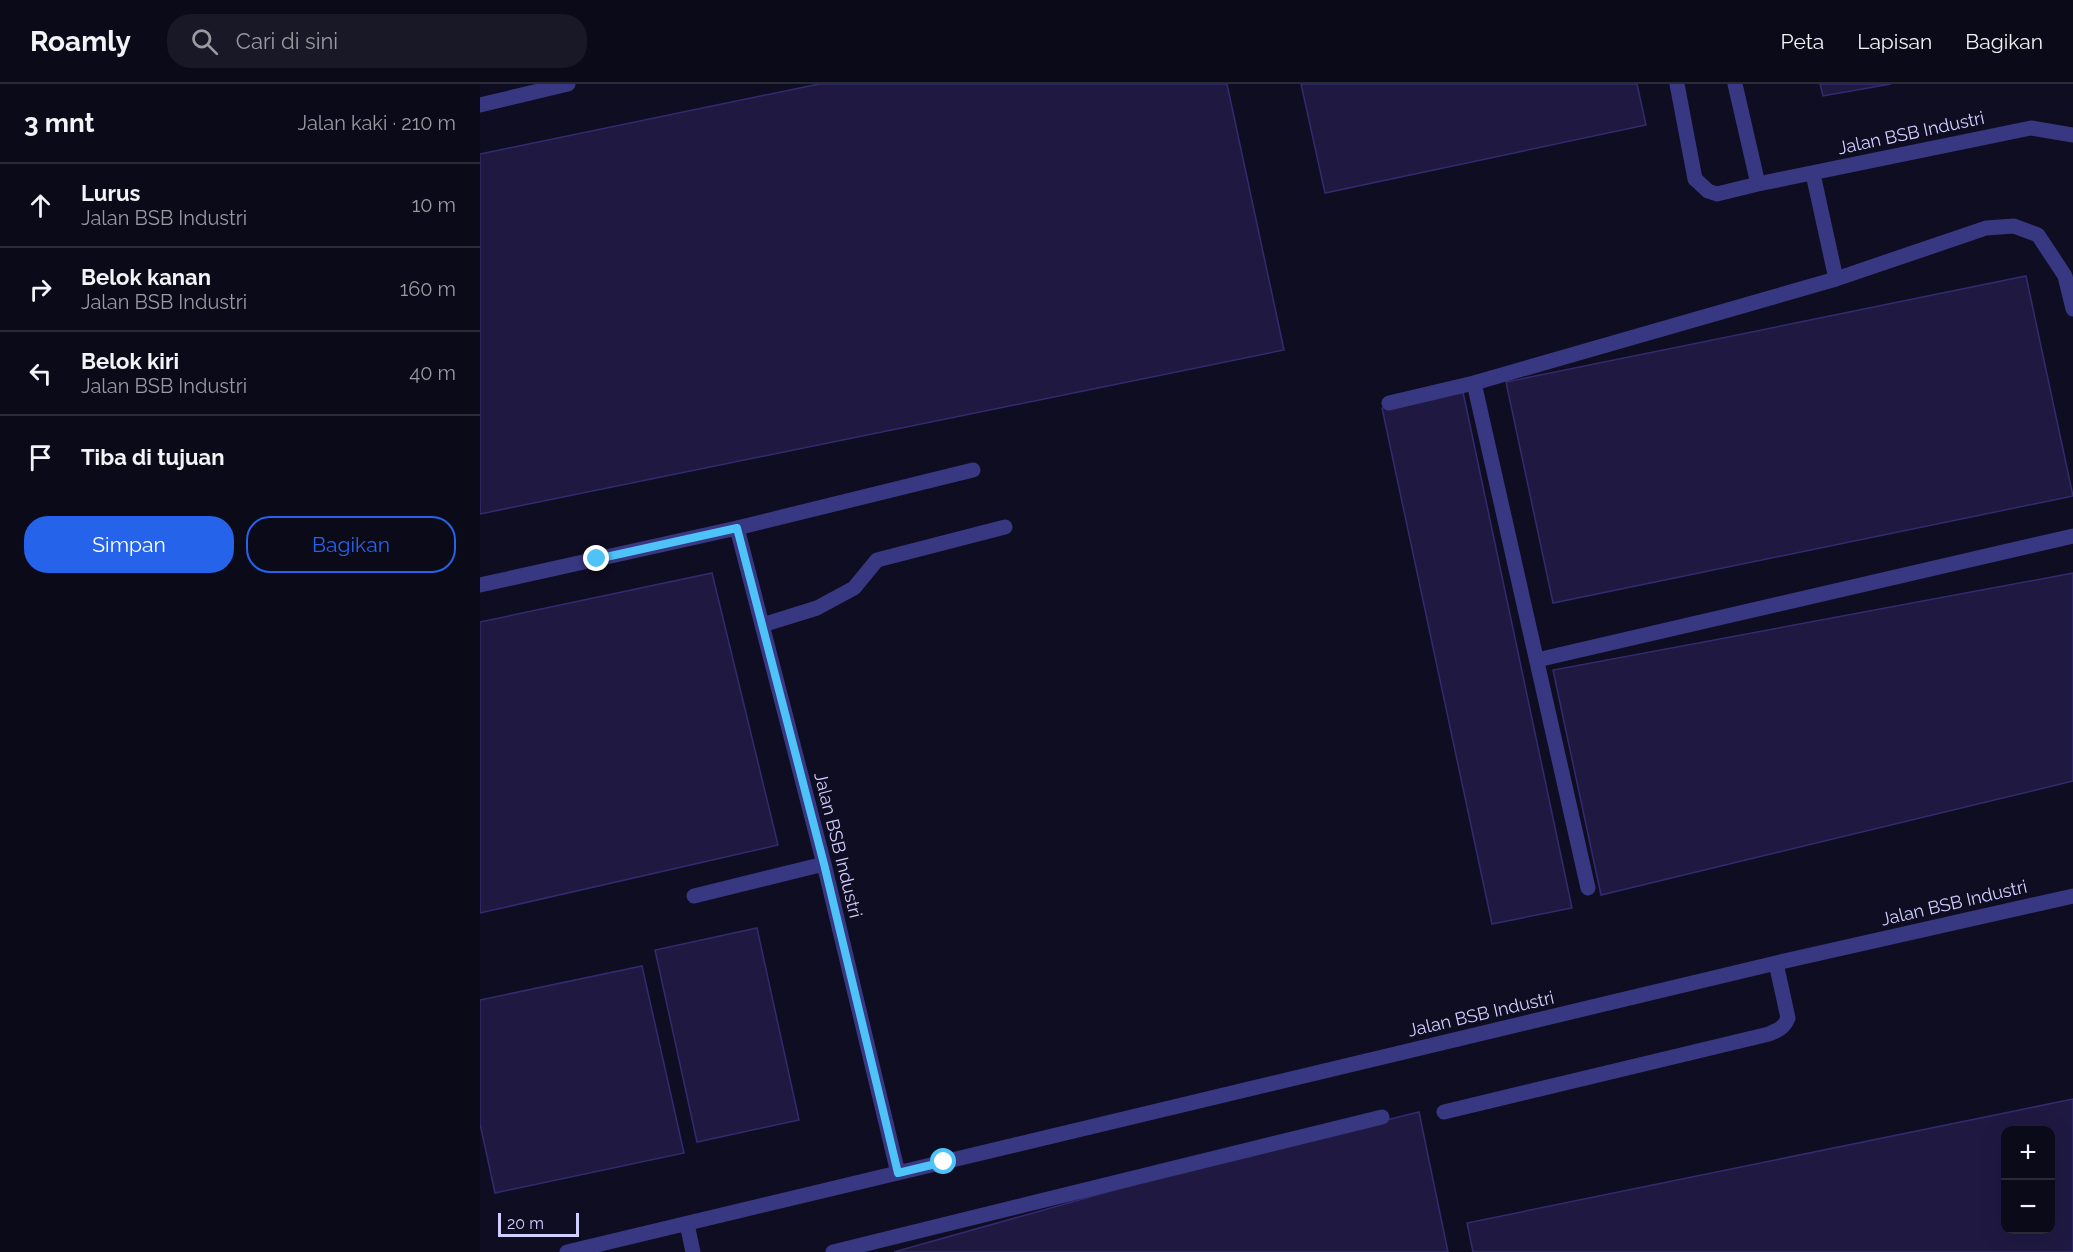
<!DOCTYPE html>
<html lang="id">
<head>
<meta charset="utf-8">
<style>
	:root { --surface:#0b0a19; --page:#191826; --text:#f1f3f6; --muted:#9a9aa2; --line:#2b2b38; --accent:#2563eb }
	body { margin:0; font-family:Raleway,sans-serif; background:var(--page); color:var(--text) }
	.controls { position:absolute; right:18px; bottom:18px; display:grid; overflow:hidden; border-radius:12px; box-shadow:0 6px 24px #0002 }
	.controls button { width:54px; height:54px; display:grid; place-items:center; padding:0; border:0; border-bottom:2px solid var(--line); background:var(--surface); color:var(--text); font:30px sans-serif }
	.scale { position:absolute; left:18px; bottom:15px; width:81px; box-sizing:border-box; padding-left:6px; border:3px solid #d0cdff; border-top:0; font-size:16px; line-height:21px; white-space:nowrap; color:#d0cdff; -webkit-text-stroke:4px #0f0d21; paint-order:stroke }
	.stop { position:absolute; width:18px; height:18px; margin:-14px; border:4px solid #4fc3f7; border-radius:50%; background:#fff }
	.stop.end { background:#4fc3f7; border-color:#fff; box-shadow:0 2px 6px #0008 }
	.list { margin:0; padding:0; list-style:none }
	h2 { display:flex; justify-content:space-between; align-items:center; height:78px; margin:0; padding:0 24px; font-size:26px }
	h2 small { font-size:20px; font-weight:400; color:var(--muted) }
	.list li { display:grid; grid-template-columns:39px 1fr auto; gap:18px; align-items:center; box-sizing:border-box; height:84px; padding:0 24px; border-top:2px solid var(--line) }
	.list b { display:block; font-size:22px; white-space:nowrap }
	.list p { margin:0; font-size:20px; white-space:nowrap; color:var(--muted) }
	.list em { font-size:20px; font-style:normal; color:var(--muted) }
	.actions { display:flex; gap:12px; padding:18px 24px }
	.actions a { flex:1; padding:14px 0; border:2px solid var(--accent); border-radius:24px; text-align:center; font-size:21px; color:var(--accent) }
	.actions .main { background:var(--accent); color:#fff }
	.icon { flex:none; width:33px; height:33px; fill:none; stroke:currentColor; stroke-width:2; stroke-linecap:round; stroke-linejoin:round }
	.map { position:relative; flex:none; width:1593px; height:1168px; overflow:hidden }
	header { display:flex; align-items:center; gap:36px; box-sizing:border-box; height:84px; padding:0 30px; background:var(--surface); border-bottom:2px solid var(--line) }
	header strong { font-size:28px }
	nav { display:flex; gap:33px; margin-inline-start:auto; font-size:21px }
	.search { width:420px; height:54px; background:var(--page); display:flex; align-items:center; gap:15px; box-sizing:border-box; padding:0 21px; border-radius:24px; color:var(--muted); font-size:22px }
	main { display:flex }
	aside { flex:1; background:var(--surface) }
	.map>svg:first-child { display:block }
	.building { fill:#1f1942; stroke:#342a6f; stroke-width:1.5; fill-rule:evenodd }
	.lines { fill:none; stroke-linecap:round; stroke-linejoin:round }
	.service { stroke:#373881; stroke-width:15 }
	.route { stroke:#4fc3f7; stroke-width:8 }
	.labels { text-anchor:middle; stroke-width:5; stroke-linejoin:round; paint-order:stroke }
	.street-label { font-size:18px; fill:#d0cdff; stroke:#0f0d21 }
</style>
</head>
<body>
<header>
<strong>Roamly</strong>
<div class="search"><svg class="icon" aria-label="search" viewBox="0 0 24 24"><circle cx="10" cy="10" r="6"/><path d="M15 15l6 6"/></svg>Cari di sini</div>
<nav><a>Peta</a><a>Lapisan</a><a>Bagikan</a></nav>
</header>
<main>
<aside>
<h2>3 mnt<small>Jalan kaki · 210 m</small></h2>
<ul class="list">
<li><svg class="icon" aria-label="ahead" viewBox="0 0 24 24"><path d="M12 20V5M6 11l6-6 6 6"/></svg><div><b>Lurus</b><p>Jalan BSB Industri</p></div><em>10 m</em></li>
<li><svg class="icon" aria-label="right" viewBox="0 0 24 24"><path d="M7 20v-9h11M14 6l5 5-5 5"/></svg><div><b>Belok kanan</b><p>Jalan BSB Industri</p></div><em>160 m</em></li>
<li><svg class="icon" aria-label="left" viewBox="0 0 24 24"><path d="M17 20v-9H6M10 6l-5 5 5 5"/></svg><div><b>Belok kiri</b><p>Jalan BSB Industri</p></div><em>40 m</em></li>
<li><svg class="icon" aria-label="arrive" viewBox="0 0 24 24"><path d="M6 21V4h12l-3 4 3 4H6"/></svg><div><b>Tiba di tujuan</b></div></li>
</ul>
<div class="actions"><a class="main">Simpan</a><a>Bagikan</a></div>
</aside>
<div class="map">
<svg width="1593" height="1168" viewBox="0 0 1593 1168">
	<rect width="100%" height="100%" fill="#0f0d21"/>
	<!-- building -->
	<path class="building" d="M 339,0 L 747,0 L 804,266 L 0,430 L 0,70 Z
		M 821,0 L 1157,0 L 1166,41 L 845,109 Z
		M 1340,0 L 1411,0 L 1343,12 Z
		M 1546,192 L 1593,412 L 1073,519 L 1026,298 Z
		M 983,308 L 1092,824 L 1012,840 L 902,324 Z
		M 232,489 L 298,761 L 0,829 L 0,538 Z
		M 1593,489 L 1593,697 L 1121,811 L 1073,586 Z
		M 277,844 L 319,1036 L 217,1058 L 175,866 Z
		M 162,882 L 204,1069 L 15,1109 L 0,1040 L 0,916 Z
		M 1593,1015 L 1593,1168 L 993,1168 L 987,1139 ZM 1526,1046 L 1570,1046 L 1570,1146 L 1526,1146 Z
		M 939,1028 L 968,1168 L 414,1168 L 720,1082 Z"/>
	<g class="lines">
		<!-- service -->
		<path class="service" d="M 1197,0 L 1215,95 L 1228,107 L 1237,110 L 1278,100 L 1551,44 L 1593,51
			M 1255,0 L 1278,100
			M 0,21 L 88,0
			M 1356,195 L 1506,144 L 1534,142 L 1558,151 L 1585,192 L 1593,225
			M 994,299 L 1108,804
			M 909,319 L 994,299 L 1356,195 L 1333,90
			M 257,444 L 344,780 L 418,1089
			M 0,501 L 257,444 L 493,386
			M 282,541 L 337,524 L 374,504 L 397,476 L 525,443
			M 1057,576 L 1593,452
			M 214,812 L 344,780
			M 964,1028 L 1289,950 C 1298,946 1304,944 1308,934 L 1296,879
			M 207,1140 L 213,1168
			M 87,1168 L 1296,879 L 1593,812
			M 353,1168 L 902,1033"/>
	</g>
	<g class="lines">
		<!-- route -->
		<path class="route" d="M 117,475 L 257,444 L 344,780 L 418,1089 L 464,1078"/>
	</g>
	<g class="labels">
		<!-- street labels -->
		<g class="street-label">
			<text transform="translate(1431 49) rotate(-12)" y="6">Jalan BSB Industri</text>
			<text transform="translate(358 761) rotate(76)" y="6">Jalan BSB Industri</text>
			<text transform="translate(1474 819) rotate(-13)" y="6">Jalan BSB Industri</text>
			<text transform="translate(1001 930) rotate(-13)" y="6">Jalan BSB Industri</text>
		</g>
	</g>
</svg>
<div class="controls">
<button>+</button>
<button>−</button>
</div>
<div class="scale">20 m</div>
<div class="stop" style="left:464px;top:1078px"></div>
<div class="stop end" style="left:117px;top:475px"></div>
</div>
</main>
</body>
</html>
